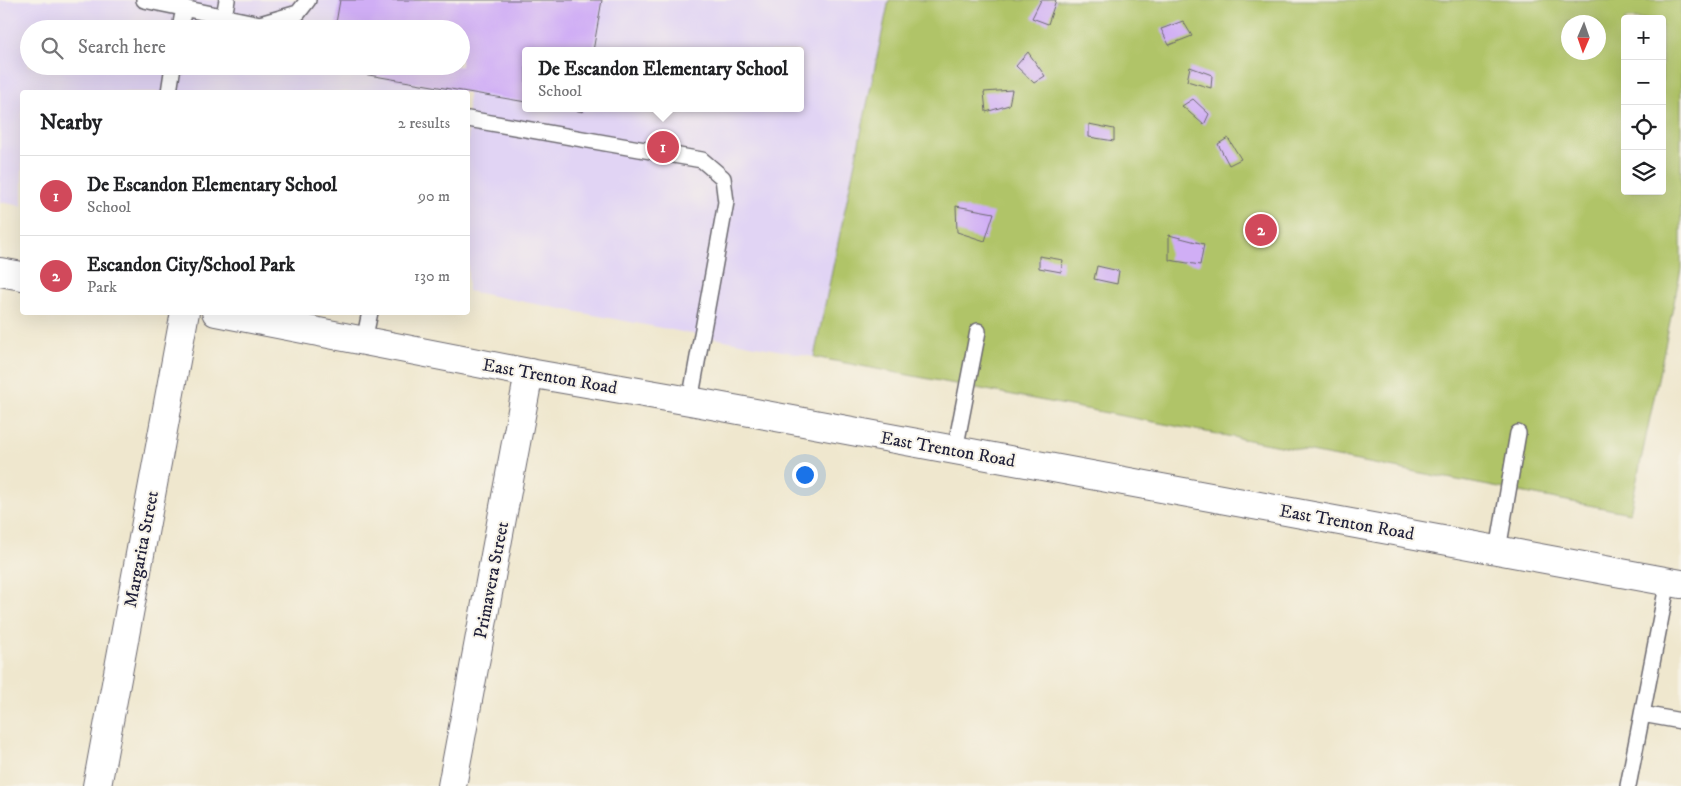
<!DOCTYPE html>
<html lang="en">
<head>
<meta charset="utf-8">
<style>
	:root { --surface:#fff; --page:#f2f2f2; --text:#202124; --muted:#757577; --line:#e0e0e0; --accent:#d1495b }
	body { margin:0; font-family:"IM FELL DW Pica",serif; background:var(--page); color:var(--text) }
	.controls { position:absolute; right:15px; top:15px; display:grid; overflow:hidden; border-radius:5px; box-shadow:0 5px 20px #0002 }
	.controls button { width:45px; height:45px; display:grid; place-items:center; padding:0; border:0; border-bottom:1px solid var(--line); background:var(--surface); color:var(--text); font:25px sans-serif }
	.compass { position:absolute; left:1561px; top:15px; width:45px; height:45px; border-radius:50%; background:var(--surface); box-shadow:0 5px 20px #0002; rotate:182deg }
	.you { position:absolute; left:804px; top:474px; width:18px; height:18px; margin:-12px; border:4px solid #fff; border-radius:50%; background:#1a73e8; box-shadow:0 0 0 8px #1a73e833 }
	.badge { display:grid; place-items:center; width:32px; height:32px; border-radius:50%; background:var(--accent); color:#fff; font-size:16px; font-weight:700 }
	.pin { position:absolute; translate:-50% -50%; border:2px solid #fff; box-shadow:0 1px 5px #0006 }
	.popup { position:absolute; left:522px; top:47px; width:282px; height:65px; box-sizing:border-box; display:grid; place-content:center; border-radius:5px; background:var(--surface); filter:drop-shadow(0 1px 4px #0005); font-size:16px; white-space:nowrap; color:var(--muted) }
	.popup b { font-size:19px; color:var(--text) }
	.popup::after { content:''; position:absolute; left:50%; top:100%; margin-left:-10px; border:10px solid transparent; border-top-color:var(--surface) }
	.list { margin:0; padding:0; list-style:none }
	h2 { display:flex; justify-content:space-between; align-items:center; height:65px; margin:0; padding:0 20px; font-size:21px }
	h2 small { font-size:16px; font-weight:400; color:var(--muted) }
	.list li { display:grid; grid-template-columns:32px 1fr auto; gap:15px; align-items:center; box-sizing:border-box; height:80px; padding:0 20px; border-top:1px solid var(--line) }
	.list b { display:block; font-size:19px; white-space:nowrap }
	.list p { margin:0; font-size:16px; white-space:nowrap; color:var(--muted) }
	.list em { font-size:16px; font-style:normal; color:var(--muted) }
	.icon { flex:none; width:28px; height:28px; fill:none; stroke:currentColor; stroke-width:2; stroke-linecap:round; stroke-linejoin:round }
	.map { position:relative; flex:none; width:1681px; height:786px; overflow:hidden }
	.search { position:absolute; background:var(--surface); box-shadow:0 5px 20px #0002; left:20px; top:20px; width:450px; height:55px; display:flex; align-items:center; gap:12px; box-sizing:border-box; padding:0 18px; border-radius:28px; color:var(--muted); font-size:19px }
	.panel { position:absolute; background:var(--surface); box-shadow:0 5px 20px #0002; left:20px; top:90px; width:450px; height:225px; border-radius:5px }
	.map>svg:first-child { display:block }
	.built { fill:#e1d4f4; fill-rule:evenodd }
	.green { fill:#b0c468; stroke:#697352; fill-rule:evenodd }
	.building { fill:#d0aef5 }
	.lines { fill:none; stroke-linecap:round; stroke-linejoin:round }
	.lane-casing { stroke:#6a676e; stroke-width:18 }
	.street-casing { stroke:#6a676e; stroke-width:30 }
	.secondary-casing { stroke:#6a676e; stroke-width:30 }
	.lane { stroke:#fff; stroke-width:15 }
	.street { stroke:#fff; stroke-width:28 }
	.secondary { stroke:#fff; stroke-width:28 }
	.labels { text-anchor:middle; stroke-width:4; stroke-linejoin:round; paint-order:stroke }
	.street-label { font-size:18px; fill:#22223b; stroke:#f7f3e8 }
</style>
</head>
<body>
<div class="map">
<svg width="1681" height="786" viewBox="0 0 1681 786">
	<rect width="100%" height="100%" fill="#f7f3e8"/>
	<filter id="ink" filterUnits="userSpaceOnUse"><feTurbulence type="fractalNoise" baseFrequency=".02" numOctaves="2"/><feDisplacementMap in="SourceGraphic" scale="10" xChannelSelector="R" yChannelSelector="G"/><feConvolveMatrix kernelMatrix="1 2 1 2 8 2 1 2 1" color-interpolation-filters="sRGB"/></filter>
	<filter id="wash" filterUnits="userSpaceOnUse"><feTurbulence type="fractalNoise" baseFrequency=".0096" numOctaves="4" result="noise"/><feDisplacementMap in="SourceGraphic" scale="20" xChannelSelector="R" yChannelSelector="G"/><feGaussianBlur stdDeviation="1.12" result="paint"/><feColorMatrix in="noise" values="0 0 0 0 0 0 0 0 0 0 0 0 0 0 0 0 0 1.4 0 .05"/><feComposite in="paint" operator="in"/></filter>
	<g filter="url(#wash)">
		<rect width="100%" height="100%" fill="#efe7ce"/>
		<!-- built -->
		<path class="built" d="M 0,0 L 889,0 L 814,357 L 468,291 L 468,92 L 22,92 L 22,206 L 0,202 ZM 29,29 L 461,29 L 461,66 L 29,66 ZM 526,51 L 800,51 L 800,108 L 526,108 Z"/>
		<!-- green -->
		<path class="green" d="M 889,0 L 1681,0 L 1681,269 L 1630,513 L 814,357 ZM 1625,19 L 1662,19 L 1662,191 L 1625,191 ZM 1568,22 L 1598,22 L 1598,52 L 1568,52 Z"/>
		<g id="blocks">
			<!-- building -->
			<path class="building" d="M 340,0 L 602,0 L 593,51 L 526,51 L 526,102 L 328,68 L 461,66 L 461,29 L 335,29 Z
				M 1041,0 L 1056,0 L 1048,24 L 1032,18 Z
				M 1183,21 L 1192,36 L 1169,45 L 1161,29 Z
				M 1028,52 L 1045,76 L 1034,83 L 1016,66 Z
				M 1190,67 L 1212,75 L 1211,88 L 1187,81 Z
				M 1012,90 L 1009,105 L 986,112 L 984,92 Z
				M 1193,99 L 1209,114 L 1204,125 L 1182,106 Z
				M 566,108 L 583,108 L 583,112 Z
				M 1089,124 L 1114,129 L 1114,141 L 1089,137 Z
				M 1228,138 L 1241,159 L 1229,165 L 1218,144 Z
				M 956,206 L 994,213 L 985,241 L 957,232 Z
				M 1169,235 L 1204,244 L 1200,265 L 1169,260 Z
				M 1039,256 L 1063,260 L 1061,272 L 1039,268 Z
				M 1097,266 L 1119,271 L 1117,284 L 1094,279 Z"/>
		</g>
	</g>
	<g filter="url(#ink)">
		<use href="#blocks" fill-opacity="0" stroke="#6a676e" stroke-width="1"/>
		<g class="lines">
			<!-- lane casing -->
			<g class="lane-casing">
				<path id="lane" d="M 144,0 L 260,24 L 298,13 L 308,0
					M 224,16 L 227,0
					M 180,29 L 184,7
					M 169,92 L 173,66
					M 468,119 L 702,160 L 723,178 L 726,202 L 690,401
					M 364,341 L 370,312
					M 955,450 L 978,331
					M 1498,550 L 1518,433
					M 1642,714 L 1681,721
					M 1628,786 L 1668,581"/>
			</g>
			<!-- street casing -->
			<g class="street-casing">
				<path id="street" d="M 97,786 L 185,312
					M 452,786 L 529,373"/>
			</g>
			<!-- secondary casing -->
			<g class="secondary-casing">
				<path id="secondary" d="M 0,272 L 22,276
					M 216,312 L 529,373 L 690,401 L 1681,584"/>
			</g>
			<!-- lane -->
			<use href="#lane" class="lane"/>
			<!-- street -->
			<use href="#street" class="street"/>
			<!-- secondary -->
			<use href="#secondary" class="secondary"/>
		</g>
	</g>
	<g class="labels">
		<!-- street labels -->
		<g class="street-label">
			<text transform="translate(550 376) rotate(10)" y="6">East Trenton Road</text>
			<text transform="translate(948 449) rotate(10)" y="6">East Trenton Road</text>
			<text transform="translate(1347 522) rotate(10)" y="6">East Trenton Road</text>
			<text transform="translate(141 549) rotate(-79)" y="6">Margarita Street</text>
			<text transform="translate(491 580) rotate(-79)" y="6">Primavera Street</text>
		</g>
	</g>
</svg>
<div class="controls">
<button>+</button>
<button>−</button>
<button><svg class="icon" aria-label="locate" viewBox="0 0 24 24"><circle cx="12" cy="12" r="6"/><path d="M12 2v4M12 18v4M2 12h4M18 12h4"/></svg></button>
<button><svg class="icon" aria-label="layers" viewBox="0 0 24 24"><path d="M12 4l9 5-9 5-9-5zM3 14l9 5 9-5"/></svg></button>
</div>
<svg class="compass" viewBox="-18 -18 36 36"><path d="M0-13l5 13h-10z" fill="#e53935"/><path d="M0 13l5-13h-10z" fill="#757577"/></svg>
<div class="you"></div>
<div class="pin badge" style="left:663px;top:147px">1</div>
<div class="popup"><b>De Escandon Elementary School</b>School</div>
<div class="pin badge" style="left:1261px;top:230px">2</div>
<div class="search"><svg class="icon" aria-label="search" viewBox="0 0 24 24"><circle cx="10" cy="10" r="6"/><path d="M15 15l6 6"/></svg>Search here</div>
<section class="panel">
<h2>Nearby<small>2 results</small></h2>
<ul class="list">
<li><span class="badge">1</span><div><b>De Escandon Elementary School</b><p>School</p></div><em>90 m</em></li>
<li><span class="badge">2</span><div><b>Escandon City/School Park</b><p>Park</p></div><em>130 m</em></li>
</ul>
</section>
</div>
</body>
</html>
